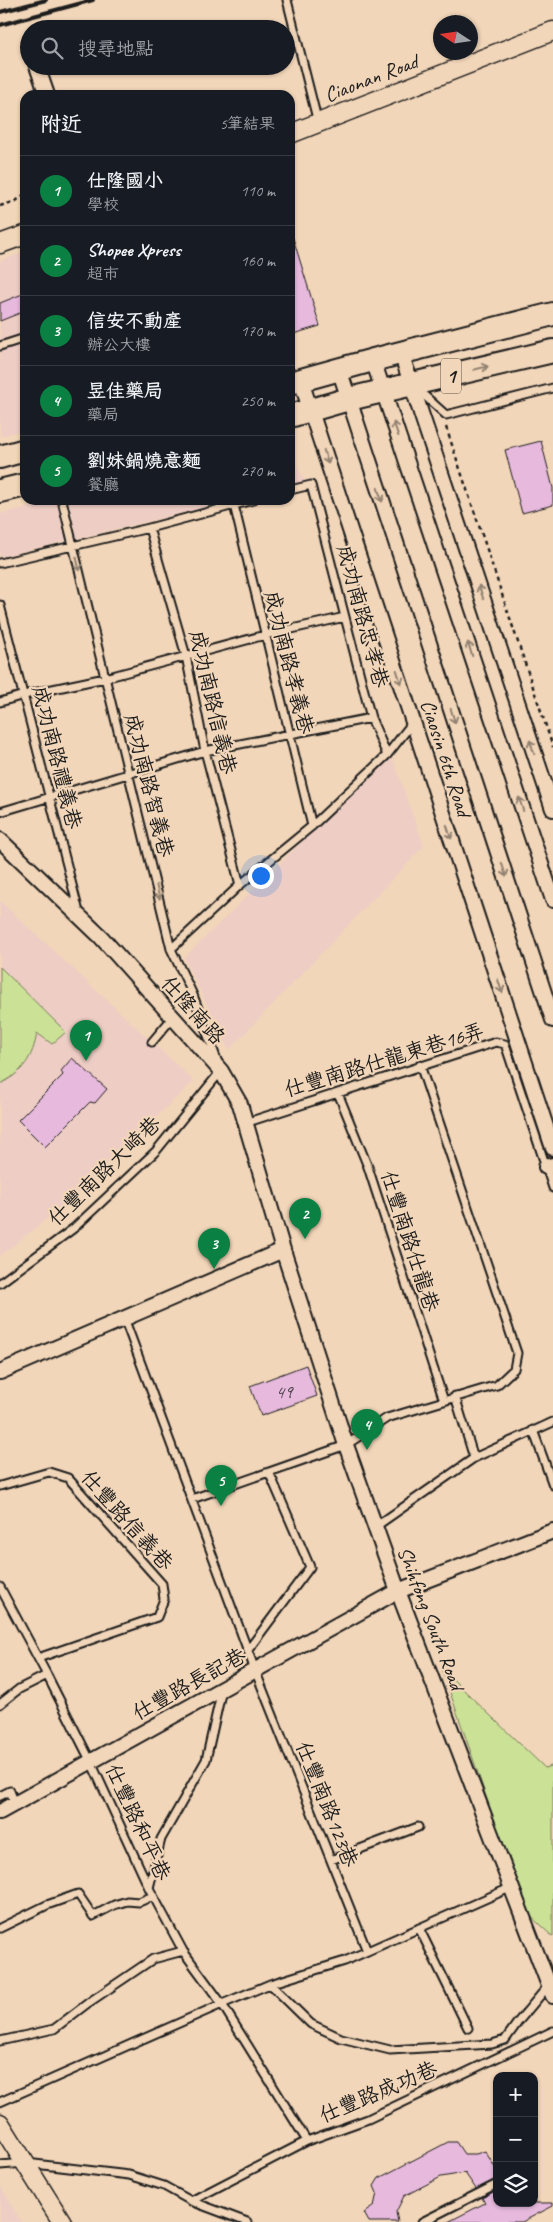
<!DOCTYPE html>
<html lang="zh-TW">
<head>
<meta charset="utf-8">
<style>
	:root { --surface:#171b24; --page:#20242c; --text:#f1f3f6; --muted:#9ea1a6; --line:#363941; --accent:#0b8043 }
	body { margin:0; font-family:Caveat,"LXGW WenKai TC",sans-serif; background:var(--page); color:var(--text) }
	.controls { position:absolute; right:15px; bottom:15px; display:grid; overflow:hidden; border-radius:10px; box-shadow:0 1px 4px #0004 }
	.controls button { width:45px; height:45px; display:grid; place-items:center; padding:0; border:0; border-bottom:1px solid var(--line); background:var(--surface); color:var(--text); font:25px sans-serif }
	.compass { position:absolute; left:433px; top:15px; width:45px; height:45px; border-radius:50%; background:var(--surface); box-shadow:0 1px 4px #0004; rotate:282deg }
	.you { position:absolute; left:260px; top:875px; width:18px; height:18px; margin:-12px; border:4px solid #fff; border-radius:50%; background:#1a73e8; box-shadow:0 0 0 8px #1a73e833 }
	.badge { display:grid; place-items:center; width:32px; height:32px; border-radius:50%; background:var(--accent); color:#fff; font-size:16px; font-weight:700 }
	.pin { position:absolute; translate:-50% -41px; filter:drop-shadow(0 1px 2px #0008) }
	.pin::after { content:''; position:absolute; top:26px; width:18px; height:15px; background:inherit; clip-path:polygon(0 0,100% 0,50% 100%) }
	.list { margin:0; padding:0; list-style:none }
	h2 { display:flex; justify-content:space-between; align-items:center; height:65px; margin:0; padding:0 20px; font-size:21px }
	h2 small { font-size:16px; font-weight:400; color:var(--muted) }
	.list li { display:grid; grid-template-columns:32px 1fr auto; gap:15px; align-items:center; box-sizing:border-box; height:70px; padding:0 20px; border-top:1px solid var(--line) }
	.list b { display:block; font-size:19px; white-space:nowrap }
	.list p { margin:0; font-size:16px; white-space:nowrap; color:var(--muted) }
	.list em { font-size:16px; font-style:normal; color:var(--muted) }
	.icon { flex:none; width:28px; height:28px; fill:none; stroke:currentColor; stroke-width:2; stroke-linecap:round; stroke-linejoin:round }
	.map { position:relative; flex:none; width:553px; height:2222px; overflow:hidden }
	.search { position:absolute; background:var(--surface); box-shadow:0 1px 4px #0004; left:20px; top:20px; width:275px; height:55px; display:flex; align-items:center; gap:12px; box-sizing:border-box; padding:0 18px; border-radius:28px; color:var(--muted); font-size:19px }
	.panel { position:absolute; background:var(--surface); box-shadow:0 1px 4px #0004; left:20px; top:90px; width:275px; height:415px; border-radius:15px }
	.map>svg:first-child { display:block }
	.built { fill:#eecdc4 }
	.green { fill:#cbe196; stroke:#747e59 }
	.building { fill:#e6b9dd; stroke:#1c1c1c }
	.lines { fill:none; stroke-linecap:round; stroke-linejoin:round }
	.service-casing { stroke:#1c1c1c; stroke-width:11 }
	.minor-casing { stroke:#1c1c1c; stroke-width:18 }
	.tertiary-casing { stroke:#1c1c1c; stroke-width:21 }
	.primary-casing { stroke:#1c1c1c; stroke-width:26 }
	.path { stroke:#1c1c1c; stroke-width:2.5; stroke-dasharray:4 4; stroke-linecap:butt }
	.service { stroke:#f2d6b9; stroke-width:7 }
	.minor { stroke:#f2d6b9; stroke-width:14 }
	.tertiary { stroke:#f2d6b9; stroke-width:18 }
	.primary { stroke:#f2d6b9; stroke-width:22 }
	.rail { stroke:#1c1c1c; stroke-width:4 }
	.oneway { stroke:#928272 }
	.labels { text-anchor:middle; stroke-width:4.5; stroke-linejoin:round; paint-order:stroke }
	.number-label { font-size:19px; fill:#4e434c }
	.shield { fill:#f2d6b9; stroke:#5c544b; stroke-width:1 }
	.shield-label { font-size:20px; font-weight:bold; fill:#1c1c1c }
	.street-label { font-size:21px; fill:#1c1c1c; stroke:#f2d6b9 }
</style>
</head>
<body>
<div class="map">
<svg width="553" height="2222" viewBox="0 0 553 2222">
	<rect width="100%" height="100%" fill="#f2d6b9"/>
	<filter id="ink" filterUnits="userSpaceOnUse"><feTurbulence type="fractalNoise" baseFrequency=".02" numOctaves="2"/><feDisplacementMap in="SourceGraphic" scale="10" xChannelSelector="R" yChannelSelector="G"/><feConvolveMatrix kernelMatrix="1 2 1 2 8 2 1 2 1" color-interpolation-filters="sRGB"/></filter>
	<g filter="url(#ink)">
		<!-- built -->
		<path class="built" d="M 25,252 L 25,430 L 0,436 L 0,261 Z
			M 290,453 L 306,483 L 290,487 Z
			M 55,500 L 236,500 L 0,557 L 0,514 Z
			M 391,754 L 424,846 L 229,1050 L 184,958 Z
			M 0,901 L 194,1081 L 63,1206 L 0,1256 Z
			M 0,2185 L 21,2222 L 0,2222 Z"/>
		<!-- green -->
		<path class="green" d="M 0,967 L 66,1032 L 52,1044 L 37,1033 C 33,1057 23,1073 0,1084 Z
			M 442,1669 L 545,1768 L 553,1765 L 553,1937 L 526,1912 Z"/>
		<!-- building -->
		<path class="building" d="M 293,238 L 320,326 L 290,335 L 290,239 Z
			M 25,293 L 25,311 L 0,321 L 0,303 Z
			M 541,441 L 553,488 L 553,505 L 522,513 L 505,450 Z
			M 72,1058 L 107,1089 L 95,1103 L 90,1102 L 45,1147 L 18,1120 L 63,1075 L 61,1071 Z
			M 306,1365 L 317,1396 L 261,1416 L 250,1386 Z
			M 448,2142 L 456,2142 L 464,2154 L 476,2154 L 485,2151 L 497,2171 L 497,2179 L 476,2189 L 465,2173 L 441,2177 L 404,2196 L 396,2212 L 398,2222 L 369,2222 L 364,2213 L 374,2206 L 377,2193 L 374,2186 L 379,2178 Z
			M 497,2190 L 497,2203 L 553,2203 L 553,2206 L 522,2222 L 448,2222 L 485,2203 L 482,2198 Z"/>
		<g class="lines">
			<!-- service casing -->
			<g class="service-casing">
				<path id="service" d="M 287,0 L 318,123
					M 0,346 L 25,338
					M 416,388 L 446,415 L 553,388
					M 290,490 L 311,485 L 371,718 L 387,755
					M 234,505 L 312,826
					M 149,528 L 186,656 L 205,751 L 240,885
					M 0,563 L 149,528 L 253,500
					M 0,605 L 79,912
					M 0,702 L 24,695 L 105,678 L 265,635 L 345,617
					M 0,812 L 205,751 L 371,718
					M 171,949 L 240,885 L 312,826 L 387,755 L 413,722
					M 152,1042 L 173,1017
					M 338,1093 L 368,1167 L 444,1401
					M 245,1123 L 496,1042 L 505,1044 L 553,1188
					M 0,1283 L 74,1228 L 156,1151 L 221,1071 L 193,995 L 171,949 L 62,500
					M 124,1318 L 255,1670 L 367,1951
					M 455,1396 L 474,1458
					M 533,1430 L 553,1485
					M 0,1486 L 49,1472 L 68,1478 L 162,1584 L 164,1599 L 157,1617 L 38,1658
					M 192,1499 L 346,1445 L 387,1418 L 497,1385 L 514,1369 L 517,1353 L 420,1065
					M 375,1527 L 474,1458 L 553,1422
					M 0,1587 L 47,1675 L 91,1762 L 149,1888 L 183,1951 L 222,2004 L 307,2141
					M 248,1650 L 310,1567 L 269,1472
					M 0,1704 L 19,1689 L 47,1675
					M 0,1796 L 10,1791 L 15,1804
					M 331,1860 L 418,1827
					M 149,1888 L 161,1839 L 206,1760 L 222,1689
					M 0,1928 L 47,1905 L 78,1894 L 93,1916 L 114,1905 L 127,1901 L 139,1902 L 153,1896
					M 419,1928 L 468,2028
					M 270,1984 L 311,2024 L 341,2038 L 390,2050 L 492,2044 L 505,2040 L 518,2022 L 549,1985
					M 0,2041 L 54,2029 L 88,2003 L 153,1959 L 183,1951
					M 0,2102 L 222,2004 L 270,1984 L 345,1961 L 512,1887
					M 0,2165 L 26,2163 L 129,2175 L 164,2186 L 191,2201 L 247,2222
					M 191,2201 L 307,2141 L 368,2119 L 553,2031
					M 422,2222 L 497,2184"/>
			</g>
			<!-- minor casing -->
			<g class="minor-casing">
				<path id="minor" d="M 37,66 L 47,95
					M 401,353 L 553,809
					M 373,360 L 553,900
					M 339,369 L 553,1020
					M 301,381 L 553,1148
					M 0,840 L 101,937 L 221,1071 L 240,1104 L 283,1250 L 346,1445 L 398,1591 L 553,1996
					M 546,1167 L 553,1165
					M 0,1372 L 283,1250
					M 0,1812 L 398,1591 L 553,1531"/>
			</g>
			<!-- tertiary casing -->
			<g class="tertiary-casing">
				<path id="tertiary" d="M 290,134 L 553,31
					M 0,244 L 25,235
					M 0,2123 L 62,2222"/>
			</g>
			<!-- primary casing -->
			<g class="primary-casing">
				<path id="primary" d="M 290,383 L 373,360 L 553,314
					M 290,416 L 349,399 L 553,351
					M 0,457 L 25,450
					M 0,491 L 25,485"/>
			</g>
			<!-- path -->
			<path class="path" d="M 0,206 L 16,201 L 25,194
				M 446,427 L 553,747"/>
			<!-- service -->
			<use href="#service" class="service"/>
			<!-- minor -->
			<use href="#minor" class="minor"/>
			<!-- tertiary -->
			<use href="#tertiary" class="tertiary"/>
			<!-- primary -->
			<use href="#primary" class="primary"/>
			<!-- rail -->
			<path class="rail" d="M 0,12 L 46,0
				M 0,25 L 93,0"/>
		</g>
		<!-- one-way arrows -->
		<defs><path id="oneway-shaft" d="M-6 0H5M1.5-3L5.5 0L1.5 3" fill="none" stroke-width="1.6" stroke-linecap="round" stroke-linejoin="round" transform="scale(1.25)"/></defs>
		<g class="oneway">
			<use href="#oneway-shaft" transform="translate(481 368) rotate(-14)"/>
			<use href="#oneway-shaft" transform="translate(396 429) rotate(-109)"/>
			<use href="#oneway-shaft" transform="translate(326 457) rotate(72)"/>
			<use href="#oneway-shaft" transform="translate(380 495) rotate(72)"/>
			<use href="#oneway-shaft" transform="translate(78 564) rotate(77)"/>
			<use href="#oneway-shaft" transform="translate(481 592) rotate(-108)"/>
			<use href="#oneway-shaft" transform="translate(470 649) rotate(-108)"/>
			<use href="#oneway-shaft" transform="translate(399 677) rotate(72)"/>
			<use href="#oneway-shaft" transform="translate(453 716) rotate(72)"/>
			<use href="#oneway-shaft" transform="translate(532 747) rotate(-108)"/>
			<use href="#oneway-shaft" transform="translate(521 804) rotate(-108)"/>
			<use href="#oneway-shaft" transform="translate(449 832) rotate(72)"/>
			<use href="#oneway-shaft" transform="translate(504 870) rotate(72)"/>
			<use href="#oneway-shaft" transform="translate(158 892) rotate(76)"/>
			<use href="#oneway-shaft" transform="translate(500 986) rotate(72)"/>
		</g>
	</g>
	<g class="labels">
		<!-- number labels -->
		<g class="number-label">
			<text x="284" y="1398">49</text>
		</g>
		<!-- shield labels -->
		<rect class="shield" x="441" y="358.5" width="20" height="35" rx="4"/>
		<g class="shield-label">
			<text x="451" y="383">1</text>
		</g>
		<!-- street labels -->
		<g class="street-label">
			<text transform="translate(371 78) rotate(-21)" y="7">Ciaonan Road</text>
			<text transform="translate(363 616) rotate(75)" y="7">成功南路忠孝巷</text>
			<text transform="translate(289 662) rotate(76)" y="7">成功南路孝義巷</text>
			<text transform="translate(213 702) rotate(77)" y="7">成功南路信義巷</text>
			<text transform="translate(57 757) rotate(76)" y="7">成功南路禮義巷</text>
			<text transform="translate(446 758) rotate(72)" y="7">Ciaosin 6th Road</text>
			<text transform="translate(149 785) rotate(76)" y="7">成功南路智義巷</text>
			<text transform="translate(193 1010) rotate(48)" y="7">仕隆南路</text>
			<text transform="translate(384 1060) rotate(-17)" y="7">仕豐南路仕龍東巷16弄</text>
			<text transform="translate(104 1171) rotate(-44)" y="7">仕豐南路大崎巷</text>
			<text transform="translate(410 1241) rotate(72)" y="7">仕豐南路仕龍巷</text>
			<text transform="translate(127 1520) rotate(48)" y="7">仕豐路信義巷</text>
			<text transform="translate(431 1618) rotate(69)" y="7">Shihfong South Road</text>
			<text transform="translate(189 1684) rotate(-29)" y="7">仕豐路長記巷</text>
			<text transform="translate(327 1804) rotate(68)" y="7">仕豐南路123巷</text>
			<text transform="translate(138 1822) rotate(65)" y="7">仕豐路和平巷</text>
			<text transform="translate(378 2092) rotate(-23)" y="7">仕豐路成功巷</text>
		</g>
	</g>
</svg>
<div class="controls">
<button>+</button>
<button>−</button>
<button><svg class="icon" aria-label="layers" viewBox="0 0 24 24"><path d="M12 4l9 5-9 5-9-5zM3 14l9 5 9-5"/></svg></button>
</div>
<svg class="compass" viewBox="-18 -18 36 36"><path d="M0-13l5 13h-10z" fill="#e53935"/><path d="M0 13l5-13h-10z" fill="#9ea1a6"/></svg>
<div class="you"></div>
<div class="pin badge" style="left:86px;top:1061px">1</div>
<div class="pin badge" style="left:305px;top:1239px">2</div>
<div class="pin badge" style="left:214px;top:1269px">3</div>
<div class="pin badge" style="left:367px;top:1450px">4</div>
<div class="pin badge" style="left:221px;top:1506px">5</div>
<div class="search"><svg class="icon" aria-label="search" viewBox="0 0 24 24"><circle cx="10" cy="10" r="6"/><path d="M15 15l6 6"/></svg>搜尋地點</div>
<section class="panel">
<h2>附近<small>5筆結果</small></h2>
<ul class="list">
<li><span class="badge">1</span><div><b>仕隆國小</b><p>學校</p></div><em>110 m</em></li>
<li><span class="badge">2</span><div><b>Shopee Xpress</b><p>超市</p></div><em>160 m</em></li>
<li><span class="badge">3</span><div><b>信安不動產</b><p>辦公大樓</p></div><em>170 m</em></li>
<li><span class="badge">4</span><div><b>昱佳藥局</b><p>藥局</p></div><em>250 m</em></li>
<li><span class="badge">5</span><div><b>劉妹鍋燒意麵</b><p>餐廳</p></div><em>270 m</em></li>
</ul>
</section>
</div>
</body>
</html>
